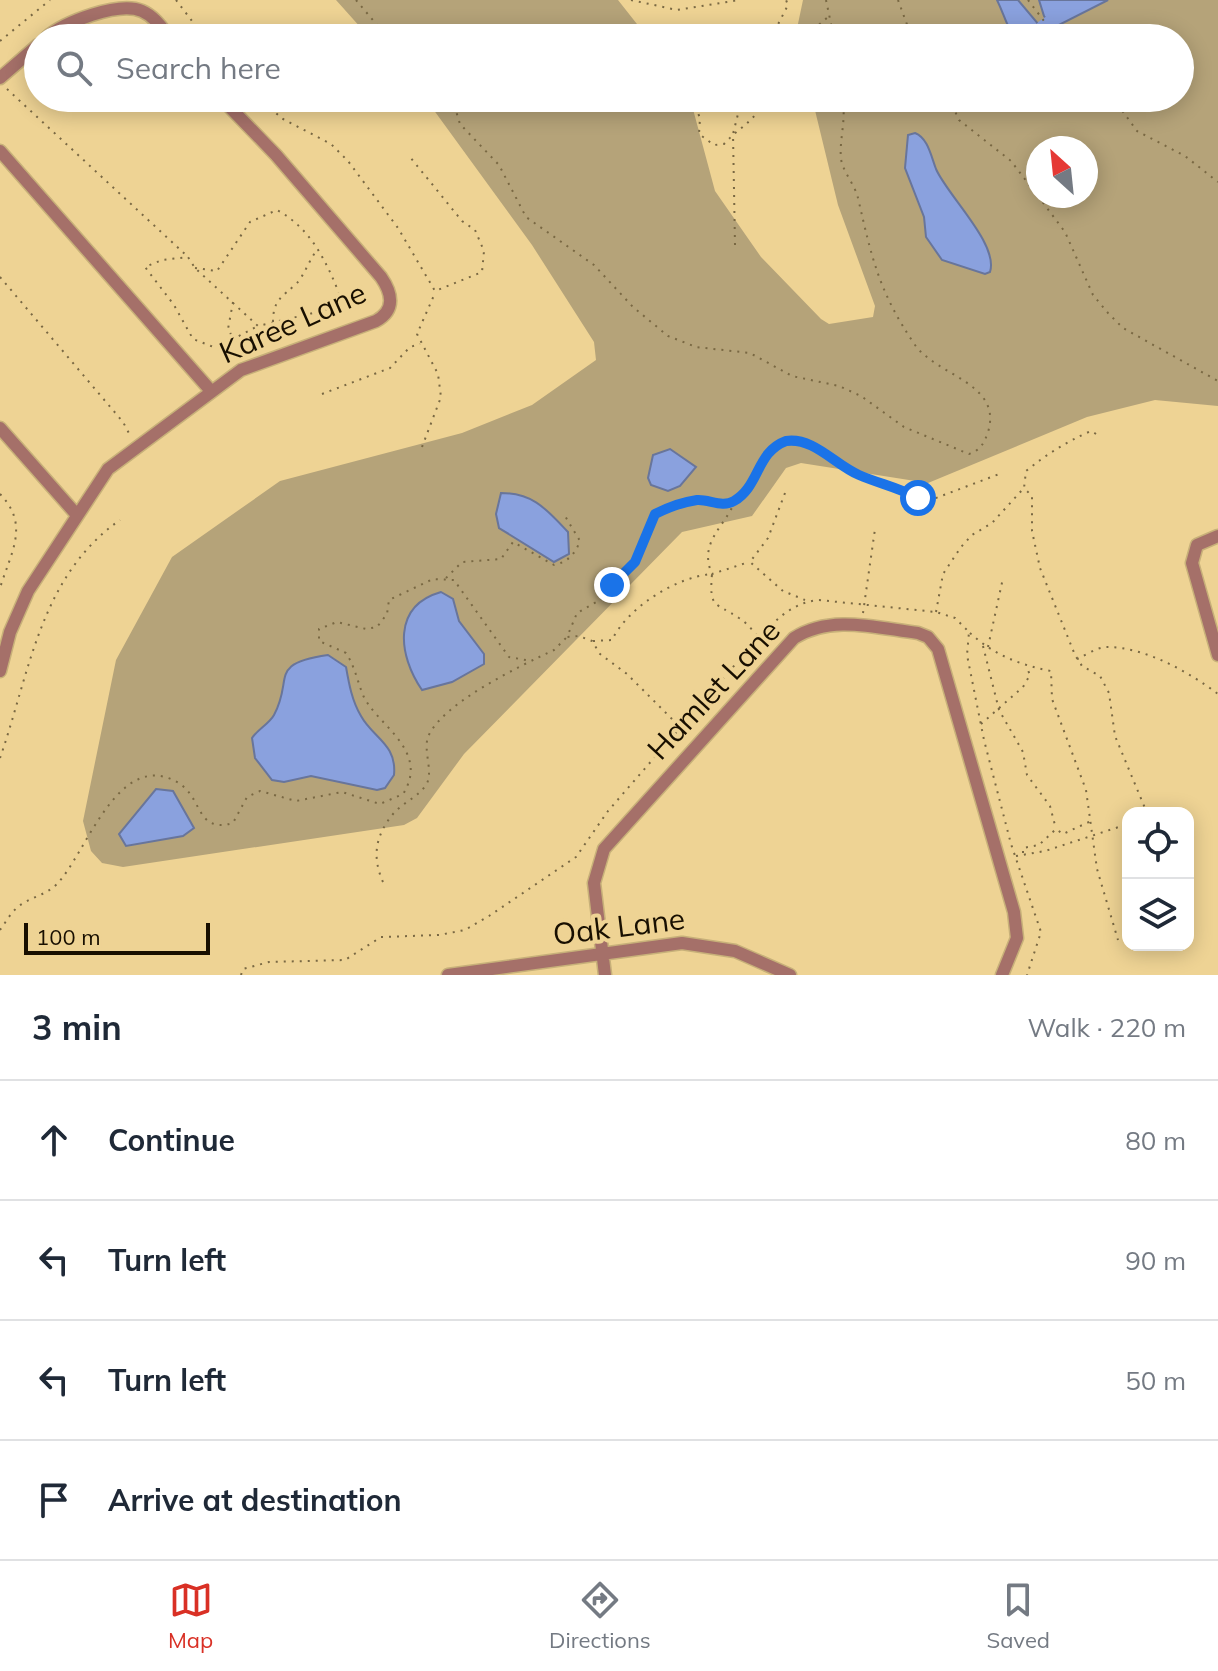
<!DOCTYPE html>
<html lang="en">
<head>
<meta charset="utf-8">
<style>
	:root { --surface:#fff; --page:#f6f6f7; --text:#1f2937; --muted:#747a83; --line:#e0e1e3; --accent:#d93025 }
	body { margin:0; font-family:Mulish,sans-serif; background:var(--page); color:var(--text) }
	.controls { position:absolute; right:24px; bottom:24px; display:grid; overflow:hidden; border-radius:16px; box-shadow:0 4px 20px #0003 }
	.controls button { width:72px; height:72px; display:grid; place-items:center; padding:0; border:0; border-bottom:2px solid var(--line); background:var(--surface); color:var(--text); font:40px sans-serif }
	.compass { position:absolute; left:1026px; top:136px; width:72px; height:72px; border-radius:50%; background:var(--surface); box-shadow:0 4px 20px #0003; rotate:333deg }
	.scale { position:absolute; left:24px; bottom:20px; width:186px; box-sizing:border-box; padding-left:8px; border:4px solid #180f00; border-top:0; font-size:22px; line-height:28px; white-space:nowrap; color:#180f00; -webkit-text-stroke:6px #eed394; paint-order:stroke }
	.stop { position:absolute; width:24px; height:24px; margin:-18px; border:6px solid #1a73e8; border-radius:50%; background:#fff }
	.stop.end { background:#1a73e8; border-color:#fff; box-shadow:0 2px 8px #0008 }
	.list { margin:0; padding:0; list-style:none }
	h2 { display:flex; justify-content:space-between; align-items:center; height:104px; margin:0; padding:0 32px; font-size:34px }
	h2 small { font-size:26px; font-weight:400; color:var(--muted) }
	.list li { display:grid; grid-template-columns:52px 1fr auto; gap:24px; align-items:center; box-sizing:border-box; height:120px; padding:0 32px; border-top:2px solid var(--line) }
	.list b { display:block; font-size:30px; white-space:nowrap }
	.list em { font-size:26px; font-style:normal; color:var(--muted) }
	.icon { flex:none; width:44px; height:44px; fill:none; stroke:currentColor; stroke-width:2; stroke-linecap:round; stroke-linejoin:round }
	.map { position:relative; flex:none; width:1218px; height:975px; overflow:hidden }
	.search { position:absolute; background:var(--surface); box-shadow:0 4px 20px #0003; left:24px; right:24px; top:24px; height:88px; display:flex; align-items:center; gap:20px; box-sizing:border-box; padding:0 28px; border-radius:44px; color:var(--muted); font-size:30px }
	.sheet { height:584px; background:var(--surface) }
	nav { display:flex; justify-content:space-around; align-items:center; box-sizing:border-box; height:112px; border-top:2px solid var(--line); background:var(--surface); font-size:22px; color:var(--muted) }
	nav a { display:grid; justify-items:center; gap:4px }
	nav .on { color:var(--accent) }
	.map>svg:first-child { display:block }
	.green { fill:#b5a379; fill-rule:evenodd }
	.water { fill:#8aa1de; stroke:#68759b; stroke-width:2 }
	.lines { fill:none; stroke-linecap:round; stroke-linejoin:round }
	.canal { stroke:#8aa1de; stroke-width:14 }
	.minor-casing { stroke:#c7b079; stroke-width:15 }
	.path { stroke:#796843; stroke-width:2; stroke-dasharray:2 6; stroke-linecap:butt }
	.minor { stroke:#a57069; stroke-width:12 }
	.route { stroke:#1a73e8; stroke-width:10 }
	.labels { text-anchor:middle; stroke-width:8; stroke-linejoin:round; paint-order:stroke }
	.street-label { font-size:30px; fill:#180f00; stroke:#eed394 }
</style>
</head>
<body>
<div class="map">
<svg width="1218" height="975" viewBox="0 0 1218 975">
	<rect width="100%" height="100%" fill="#eed394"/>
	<!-- green -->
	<path class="green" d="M 336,0 L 618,0 L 648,38 L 370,38 Z
		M 803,0 L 1218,0 L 1218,406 L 1155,400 L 1087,417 L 928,483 L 801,463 L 786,468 L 752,516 L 682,532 L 464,754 L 417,818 L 404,825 L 123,867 L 102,863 L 91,851 L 83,821 L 116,660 L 172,557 L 280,481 L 462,433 L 532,405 L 596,360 L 594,342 L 532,245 L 425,98 L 690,98 L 715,191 L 761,257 L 821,319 L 829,324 L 873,317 L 875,306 L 838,205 L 812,98 L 1180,98 L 1180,38 L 795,38 ZM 1038,148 L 1086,148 L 1086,196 L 1038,196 Z"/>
	<!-- water -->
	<path class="water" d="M 997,0 L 1018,0 L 1045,32 L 1041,38 C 1005,38 1011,29 997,0 Z
		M 1039,0 L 1108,0 L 1053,28 L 1044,16 Z
		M 915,133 C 928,138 931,156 936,169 C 947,195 999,244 990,272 L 985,274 L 942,260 L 926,237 L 924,217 L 905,168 L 908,135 Z
		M 670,449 L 696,467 L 680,486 L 668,491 L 651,485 L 648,478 L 653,455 Z
		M 501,493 C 534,493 547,510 568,532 L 569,554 L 554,562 L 499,528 L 496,514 Z
		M 441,592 L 453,599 L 459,621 L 484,654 L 484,664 L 452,682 L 422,690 C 398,655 392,606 441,592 Z
		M 328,655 L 346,667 C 349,684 352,701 361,716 C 373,738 397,744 394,775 L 385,788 L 377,790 L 311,776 L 284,782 L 272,780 L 255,758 L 252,738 C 258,729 269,724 274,715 C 294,678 267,664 328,655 Z
		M 156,789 L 173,791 L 194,828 L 183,836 L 126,846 L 119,834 Z"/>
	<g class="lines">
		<!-- canal -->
		<path class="canal" d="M 1043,27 L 1049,23"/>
		<!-- minor casing -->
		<g class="minor-casing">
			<path id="minor" d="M 46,38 C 64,22 119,1 142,11 C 154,16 162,28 170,38
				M 0,78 L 38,45
				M 0,151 L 211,391
				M 0,428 L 76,514
				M 1218,536 L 1197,545 L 1192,563 L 1218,655
				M 0,671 L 10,632 L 28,591 L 108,469 L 241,370 L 376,321 C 396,310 392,293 381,277 L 276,155 L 221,98
				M 448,975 L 682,943 L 735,951 L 790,975
				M 605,975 L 594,883 L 604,849 L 794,638 C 831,614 877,628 918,633 L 928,637 L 938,649 L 1014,912 L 1017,938 L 1002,975"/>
		</g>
		<!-- path -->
		<path class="path" d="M 176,0 L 205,38
			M 356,0 L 377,25 L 397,38
			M 631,0 L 677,10 L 739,0
			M 826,0 L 834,38
			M 898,0 L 912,38
			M 1028,0 L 1057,38
			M 771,38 L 788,5 L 786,0
			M 816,38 L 814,29 L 828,17
			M 0,41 L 50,0
			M 7,89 L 187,256
			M 258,98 L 283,119 L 331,144 L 348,161 L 398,228 L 435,291 L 482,272 L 484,251 L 475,230 L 462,221 L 410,157
			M 452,98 L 460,124 L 499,165 L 526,217 L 594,265 L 633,307 L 668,336 L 696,347 L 750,353 L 792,376 L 839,386 L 861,396 L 904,427 L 969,454 C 981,450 984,443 988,432 C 1003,383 937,376 915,345 C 879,292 872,259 858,198 C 855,185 843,172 841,159 C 839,139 847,118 842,98
			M 949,98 L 959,120 L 1011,161 L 1037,195
			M 1113,98 L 1137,131 L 1185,156 L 1218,182
			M 673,99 L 695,106 L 700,118 L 699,134 L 714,145 L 724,144 C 740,126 753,124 766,98
			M 1038,196 L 1065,232 L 1093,295 L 1108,313 L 1123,328 L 1218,381
			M 735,245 L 733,134 L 742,98
			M 195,268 L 217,271 L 250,222 L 277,210 C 312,229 327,263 341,298 L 330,309 L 258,326 L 195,268 L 188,257 L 162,260 L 145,267 L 174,305 L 193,339 L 216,348 L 258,326
			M 0,277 L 123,422 L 131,437
			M 233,302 L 228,329 L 233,338
			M 273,322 C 273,300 282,297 296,284 C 305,275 309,259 318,249
			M 322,394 L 390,368 L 410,347 L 420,344
			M 1096,434 L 1091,431 C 1066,442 1047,454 1026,471 L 1024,488 L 1032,496 L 1032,531 L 1040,568 L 1075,655 L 1082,666 L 1100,676 L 1109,693 L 1115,736 L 1147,813
			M 422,447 L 441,397 L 438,374 L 417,334 L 435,293
			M 785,493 L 768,538 L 750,562 L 783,591 L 805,600
			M 0,494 C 30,525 11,552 0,588
			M 735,501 C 725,527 698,542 712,574 L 749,562
			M 446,578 L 462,562 L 501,559 L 513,542 L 554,565 C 568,562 575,554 580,541 L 565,516
			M 936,612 L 943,574 L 961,547 L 972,535 L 992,523 L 1023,489
			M 863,613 L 875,529
			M 970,633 C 994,655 1020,665 1051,671 L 1052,699 L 1086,790 L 1097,869 L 1118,940
			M 593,641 L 612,640 C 628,607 676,577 712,574 C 709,609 715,602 739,618 C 746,622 752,630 758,636
			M 983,646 L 999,710 L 1023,752 L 1027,775 L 1050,806 L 1056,829
			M 988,647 L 1003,578
			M 1077,659 C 1086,655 1097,647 1107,647 C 1145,647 1189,672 1218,694
			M 981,724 L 1023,687 L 1030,675 L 1027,668
			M 689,736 L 627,674 L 600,654 L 592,641 L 579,636 L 567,637 L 577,613 L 603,598 L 616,577 L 635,562 L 655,514 L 700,500 L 727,504 L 736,500 L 750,484 L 764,455 L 778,444 L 794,440 L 810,445 L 858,475 L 896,486 L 928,501 L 1002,473
			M 0,758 C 30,672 40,576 120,520
			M 1023,853 L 1023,848 L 1039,845 L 1056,829 L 1063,834 L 1091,821
			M 1016,856 L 1045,851 L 1128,824
			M 383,882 C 372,857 375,836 393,814 C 402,803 417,798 426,785 C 434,773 423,751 428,737 C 442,703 520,666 554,650 L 566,638
			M 0,930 C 6,922 11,912 19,906 C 31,897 46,895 57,884 C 86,854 117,751 175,781 C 204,795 194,834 233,823 L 247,797 L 260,791 L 296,801 L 342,792 L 380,804 L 403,794 C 431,750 375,724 363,695 C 357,680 355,667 346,653 L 319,641 L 319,629 L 337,622 L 366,629 L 377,627 L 387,614 L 389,600 L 433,579 L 454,580 L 509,657 L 531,661
			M 241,975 L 243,969 L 269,962 L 345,960 L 381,937 L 439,935 L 465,930 L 489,916 L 576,857 L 608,811 L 759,637 C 776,620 793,602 819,600 L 936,612 L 955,618 L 969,632 L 967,655 L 984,740 L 1011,844 L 1041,932 L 1027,975"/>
		<!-- minor -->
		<use href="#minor" class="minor"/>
	</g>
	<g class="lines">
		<!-- route -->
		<path class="route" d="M 612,585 L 635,562 L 655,514 C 667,508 682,502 697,500 C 709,499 722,508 734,501 C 760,486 756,452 786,441 C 814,437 835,465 859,475 C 880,484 897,487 918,498"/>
	</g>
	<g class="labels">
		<!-- street labels -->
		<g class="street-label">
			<text transform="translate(293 323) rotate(-24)" y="10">Karee Lane</text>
			<text transform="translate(714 690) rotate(-47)" y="10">Hamlet Lane</text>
			<text transform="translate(619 927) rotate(-7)" y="10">Oak Lane</text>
		</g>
	</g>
</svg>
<div class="controls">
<button><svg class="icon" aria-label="locate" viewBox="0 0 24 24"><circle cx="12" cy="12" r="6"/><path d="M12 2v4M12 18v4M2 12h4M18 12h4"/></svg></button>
<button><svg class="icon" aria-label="layers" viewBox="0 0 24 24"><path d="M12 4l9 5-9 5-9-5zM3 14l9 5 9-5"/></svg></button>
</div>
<svg class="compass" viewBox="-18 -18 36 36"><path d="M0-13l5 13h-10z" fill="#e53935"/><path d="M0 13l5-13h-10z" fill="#747a83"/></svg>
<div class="scale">100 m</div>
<div class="stop" style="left:918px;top:498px"></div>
<div class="stop end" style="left:612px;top:585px"></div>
<div class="search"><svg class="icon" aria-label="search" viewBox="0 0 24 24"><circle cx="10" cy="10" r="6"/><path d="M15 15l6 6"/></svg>Search here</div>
</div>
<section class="sheet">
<h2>3 min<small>Walk · 220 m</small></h2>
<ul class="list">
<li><svg class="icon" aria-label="ahead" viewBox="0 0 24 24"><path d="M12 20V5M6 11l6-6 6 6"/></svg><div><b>Continue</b></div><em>80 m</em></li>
<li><svg class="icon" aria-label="left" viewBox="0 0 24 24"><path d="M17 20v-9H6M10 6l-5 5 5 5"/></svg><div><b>Turn left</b></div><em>90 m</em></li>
<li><svg class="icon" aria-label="left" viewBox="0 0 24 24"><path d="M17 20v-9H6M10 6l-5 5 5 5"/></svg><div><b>Turn left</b></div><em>50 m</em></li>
<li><svg class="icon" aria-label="arrive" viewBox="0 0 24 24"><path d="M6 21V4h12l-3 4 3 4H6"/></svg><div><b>Arrive at destination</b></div></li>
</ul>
</section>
<nav>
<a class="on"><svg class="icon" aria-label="map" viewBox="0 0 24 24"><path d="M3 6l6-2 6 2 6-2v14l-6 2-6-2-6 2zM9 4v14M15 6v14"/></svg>Map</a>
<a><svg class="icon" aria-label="directions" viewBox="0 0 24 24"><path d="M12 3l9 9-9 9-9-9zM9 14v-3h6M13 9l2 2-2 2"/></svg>Directions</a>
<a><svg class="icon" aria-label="saved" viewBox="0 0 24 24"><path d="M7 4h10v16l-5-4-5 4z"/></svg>Saved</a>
</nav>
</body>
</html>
